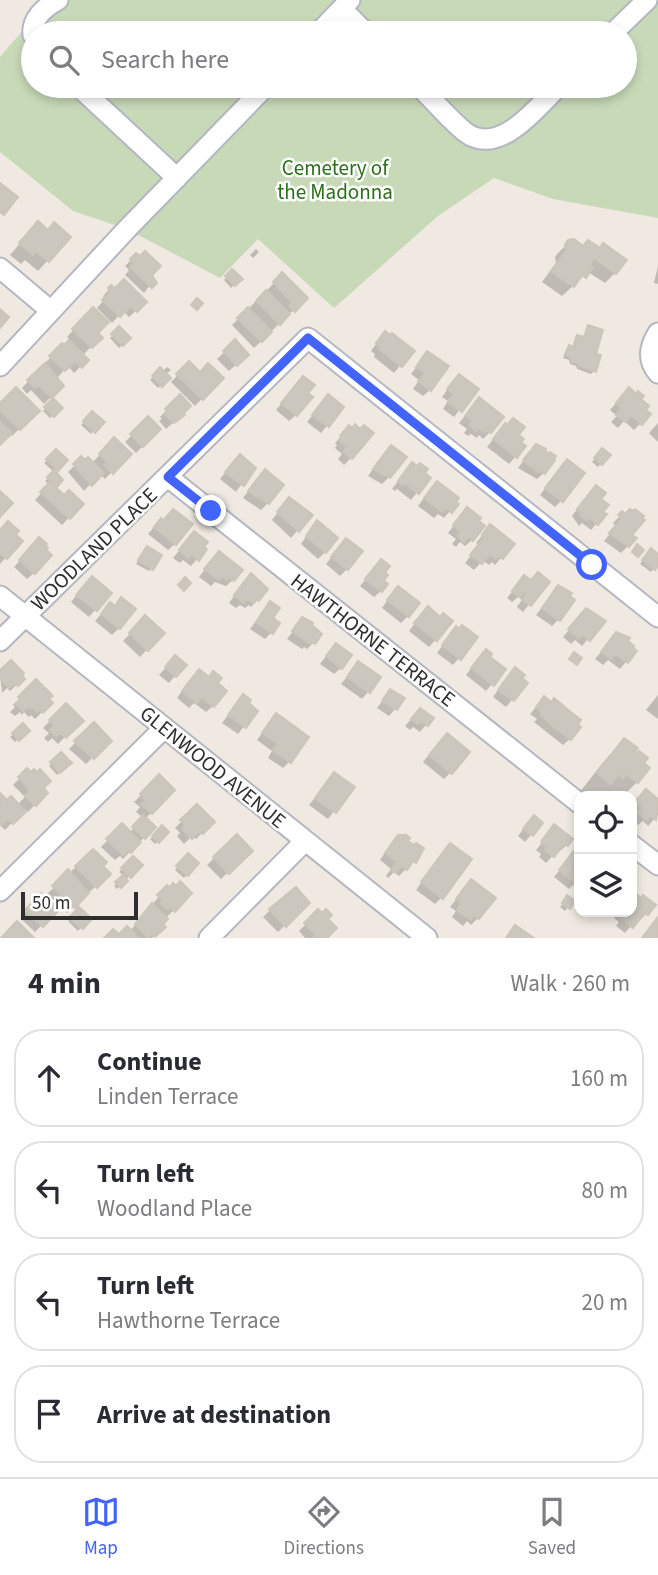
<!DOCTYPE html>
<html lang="en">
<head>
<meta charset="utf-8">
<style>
	:root { --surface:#fff; --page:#f7f7f7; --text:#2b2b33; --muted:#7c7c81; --line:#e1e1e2; --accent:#4264fb }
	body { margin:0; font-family:"Source Sans 3",sans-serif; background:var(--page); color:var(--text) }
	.controls { position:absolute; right:21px; bottom:21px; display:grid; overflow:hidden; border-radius:14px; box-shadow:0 4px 10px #0003 }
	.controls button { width:63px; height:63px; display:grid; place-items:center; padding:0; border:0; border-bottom:2px solid var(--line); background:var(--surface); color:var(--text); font:35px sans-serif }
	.scale { position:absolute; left:21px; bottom:18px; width:117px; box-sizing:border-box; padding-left:7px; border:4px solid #2e2e2e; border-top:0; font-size:19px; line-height:24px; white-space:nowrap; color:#2e2e2e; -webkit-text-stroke:5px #fff; paint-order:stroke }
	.stop { position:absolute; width:21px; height:21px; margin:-16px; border:5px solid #4264fb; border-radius:50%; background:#fff }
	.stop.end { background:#4264fb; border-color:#fff; box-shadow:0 2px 7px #0008 }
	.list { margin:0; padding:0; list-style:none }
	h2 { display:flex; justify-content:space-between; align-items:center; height:91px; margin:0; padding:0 28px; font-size:30px }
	h2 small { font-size:23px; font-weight:400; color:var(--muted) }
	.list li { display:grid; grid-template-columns:46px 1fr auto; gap:21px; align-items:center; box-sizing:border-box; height:98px; margin:0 14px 14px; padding:0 14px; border:2px solid var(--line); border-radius:28px }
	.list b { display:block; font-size:26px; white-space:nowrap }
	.list p { margin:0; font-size:23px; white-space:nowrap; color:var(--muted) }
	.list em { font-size:23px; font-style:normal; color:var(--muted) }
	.icon { flex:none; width:38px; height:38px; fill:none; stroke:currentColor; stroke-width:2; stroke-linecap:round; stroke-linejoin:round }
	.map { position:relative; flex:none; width:658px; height:938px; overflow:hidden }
	.search { position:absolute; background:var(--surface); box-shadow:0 4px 10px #0003; left:21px; right:21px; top:21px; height:77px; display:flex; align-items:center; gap:18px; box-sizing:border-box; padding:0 24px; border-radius:38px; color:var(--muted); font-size:26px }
	.sheet { height:539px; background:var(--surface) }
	nav { display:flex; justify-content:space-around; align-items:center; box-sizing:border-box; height:98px; border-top:2px solid var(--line); background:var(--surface); font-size:19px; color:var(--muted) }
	nav a { display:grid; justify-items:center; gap:4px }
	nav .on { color:var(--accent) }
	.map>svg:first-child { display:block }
	.cemetery { fill:#c8d9b8; fill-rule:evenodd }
	.shadow { fill:#0003 }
	.building { fill:#cbc7bf; stroke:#cbc5ba; stroke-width:2 }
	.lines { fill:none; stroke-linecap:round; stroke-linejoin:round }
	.minor-casing { stroke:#b4b7c1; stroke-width:23 }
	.minor { stroke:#fff; stroke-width:19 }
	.route { stroke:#4264fb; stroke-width:9 }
	.labels { text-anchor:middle; stroke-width:5; stroke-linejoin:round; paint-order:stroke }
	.park-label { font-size:21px; fill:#2c6e1b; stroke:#fff }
	.street-label { font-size:21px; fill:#2e2e2e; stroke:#fff }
</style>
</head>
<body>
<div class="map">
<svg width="658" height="938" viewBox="0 0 658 938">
	<rect width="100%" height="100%" fill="#efe9e1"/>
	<!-- cemetery -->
	<path class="cemetery" d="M 49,0 L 658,0 L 658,218 L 553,199 L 494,178 L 438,216 L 334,308 L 258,239 L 220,278 L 127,229 L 73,211 L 0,152 L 0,57 ZM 33,33 L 625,33 L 625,86 L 33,86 Z"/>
	<!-- shadow -->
	<path class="shadow" d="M 47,231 L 69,237 L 38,271 L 25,260 L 21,264 L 10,255 L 28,234 Z
		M 573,241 L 615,273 L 605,283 L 588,272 L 562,296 L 542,282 L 556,263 L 555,257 L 558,253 L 569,242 Z
		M 256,249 L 259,252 L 253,258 L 250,255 Z
		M 136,255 L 154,280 L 144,293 L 125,275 L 129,270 L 125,266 Z
		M 658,266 L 658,284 L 654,283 Z
		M 232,271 L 240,279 L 231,288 L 224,280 Z
		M 282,275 L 306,298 L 254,348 L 232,325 Z
		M 111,287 L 145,302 L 129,317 L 123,311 L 112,323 L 97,308 L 105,299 L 103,296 Z
		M 93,309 L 96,333 L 100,338 L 82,356 L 87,360 L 74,373 L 68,366 L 56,379 L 62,386 L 44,404 L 31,390 L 27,394 L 22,388 L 62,345 L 64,348 L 71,341 L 67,337 Z
		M 588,327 L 593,355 L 594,371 L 591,374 L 577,369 L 576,366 L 570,364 L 569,360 L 563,358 L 566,350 L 569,347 L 572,348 L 575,340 L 577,337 L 582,338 Z
		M 119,329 L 129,338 L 119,348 L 110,338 Z
		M 379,340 L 412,351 L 394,373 L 374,357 L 375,354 L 371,351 Z
		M 235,342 L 247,355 L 229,371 L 217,359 Z
		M 427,353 L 430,390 L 423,396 L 413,389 L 419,380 L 411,374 Z
		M 189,363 L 200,375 L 221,378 L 195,406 L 171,382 Z
		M 167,367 L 171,370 L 165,375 L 169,378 L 158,388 L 150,380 L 160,370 L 162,372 Z
		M 452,383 L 476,389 L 454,417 L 443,409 L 448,401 L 442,397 Z
		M 297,385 L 306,394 L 296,415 L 289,421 L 276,410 Z
		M 622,396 L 639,399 L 641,423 L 634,430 L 624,421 L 618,428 L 611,422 L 617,416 L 610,410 Z
		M 180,397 L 180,417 L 166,429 L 159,421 L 162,419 L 160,417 Z
		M 53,401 L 60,408 L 50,418 L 43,411 Z
		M 322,403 L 342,407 L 321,433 L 307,422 Z
		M 0,405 L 37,411 L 12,436 L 10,433 L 0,443 Z
		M 473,406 L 490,432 L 483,439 L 479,435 L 477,438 L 471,434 L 468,436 L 464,433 L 467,429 L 459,423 Z
		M 92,413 L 102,422 L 91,434 L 81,425 Z
		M 148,419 L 158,430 L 136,453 L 125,442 Z
		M 658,423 L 658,442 L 649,433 Z
		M 349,428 L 351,458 L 344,465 L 338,459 L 342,454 L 335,448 L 337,445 L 335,443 Z
		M 499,432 L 516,435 L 519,443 L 524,447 L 509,464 L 487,447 Z
		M 114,440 L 129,454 L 105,479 L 100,474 L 84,491 L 68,472 L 81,459 L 91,464 Z
		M 602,450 L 608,455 L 598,467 L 592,462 Z
		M 56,451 L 65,460 L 54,472 L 44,463 Z
		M 529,453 L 544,473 L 537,479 L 518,468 Z
		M 384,454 L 389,477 L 382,484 L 368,476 Z
		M 233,463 L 253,468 L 236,492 L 220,479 Z
		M 561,468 L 562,500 L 555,507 L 540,495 Z
		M 406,471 L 422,473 L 429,478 L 411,500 L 397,489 L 395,491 L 392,489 Z
		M 54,473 L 61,480 L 53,488 L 64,497 L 82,504 L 62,525 L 35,500 L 49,485 L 45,481 Z
		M 258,478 L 268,503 L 261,510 L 243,498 Z
		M 430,490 L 456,504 L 444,518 L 438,514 L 434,518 L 418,506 Z
		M 589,494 L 599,500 L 597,523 L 591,530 L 582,523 L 579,526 L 572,516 Z
		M 283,506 L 310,515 L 291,538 L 272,520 Z
		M 622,514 L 630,535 L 628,546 L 621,553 L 604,541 L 616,526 L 613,523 Z
		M 461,516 L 472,540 L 465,546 L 460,542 L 456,547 L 452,544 L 456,539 L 448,533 Z
		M 154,527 L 175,544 L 168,550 L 148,534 Z
		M 311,529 L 325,552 L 318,559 L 301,544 Z
		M 0,531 L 13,535 L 20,541 L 0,564 Z
		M 194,533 L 205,550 L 191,566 L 183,560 L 180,563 L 173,558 Z
		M 484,533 L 513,544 L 495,565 L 492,562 L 489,565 L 483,560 L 474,570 L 465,563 L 479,545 L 476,543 Z
		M 33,546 L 34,573 L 27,579 L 14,567 Z
		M 340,547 L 347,569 L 340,576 L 326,564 Z
		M 144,551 L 151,569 L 149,571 L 136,564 Z
		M 648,553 L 658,556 L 658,563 L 651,572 L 640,564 Z
		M 212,560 L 233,580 L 226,586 L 215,582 L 211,586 L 199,577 Z
		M 381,561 L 383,573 L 381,591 L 374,597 L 360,586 Z
		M 244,582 L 258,600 L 251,607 L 249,605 L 245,608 L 240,605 L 236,608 L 229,603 Z
		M 530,582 L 547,582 L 523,612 L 517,607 L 522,600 L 518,597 L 512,602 L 507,598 L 518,584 Z
		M 85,585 L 110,593 L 89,617 L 71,602 Z
		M 558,587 L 558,620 L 552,626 L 536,615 Z
		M 391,595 L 408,616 L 401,623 L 382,608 Z
		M 271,603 L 271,633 L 265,639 L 250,629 Z
		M 110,604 L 119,628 L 112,635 L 95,621 Z
		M 421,615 L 451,622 L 429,647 L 409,631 Z
		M 580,617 L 588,639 L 582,646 L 575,640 L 571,644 L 563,637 Z
		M 145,618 L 162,633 L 140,657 L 123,641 Z
		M 302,619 L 314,642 L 307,649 L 304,647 L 302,649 L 287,639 Z
		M 616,634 L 634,652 L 620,669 L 608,660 L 603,665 L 595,659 Z
		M 450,635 L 459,658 L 453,665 L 437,653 Z
		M 329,652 L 341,668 L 334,674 L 320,664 Z
		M 479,658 L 492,684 L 486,691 L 466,675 Z
		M 358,663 L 368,692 L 362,699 L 341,684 Z
		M 169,664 L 175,676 L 169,683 L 159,675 Z
		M 0,673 L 20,675 L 23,679 L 10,691 L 7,688 L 2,693 Z
		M 508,676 L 520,679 L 526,683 L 506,707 L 493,697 Z
		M 192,678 L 213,706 L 206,712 L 194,703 L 189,708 L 177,698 Z
		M 36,682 L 51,703 L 35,719 L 31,715 L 29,717 L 24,712 L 22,715 L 20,712 L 15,716 L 10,712 L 15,707 L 13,705 Z
		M 390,691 L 395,709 L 389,716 L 377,708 Z
		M 658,695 L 658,719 L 646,710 Z
		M 243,696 L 247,704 L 256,711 L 238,734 L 222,723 Z
		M 66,705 L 81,721 L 58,744 L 52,738 L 48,742 L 44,738 L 49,733 L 43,728 Z
		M 538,705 L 570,739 L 563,745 L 534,722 L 537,719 L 530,714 Z
		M 413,717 L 431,719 L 420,732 L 413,727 L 410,730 L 405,726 Z
		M 270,722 L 290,761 L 283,768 L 268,758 L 272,751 L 257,740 Z
		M 94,724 L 110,741 L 86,764 L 69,749 Z
		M 23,726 L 27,731 L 15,742 L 10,737 Z
		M 624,740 L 632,755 L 637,782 L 623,796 L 610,796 L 606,793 L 603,796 L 599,793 L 596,796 L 582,796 L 579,793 L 605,760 Z
		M 440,742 L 450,773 L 444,779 L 423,762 Z
		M 61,754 L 69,763 L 57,775 L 49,766 Z
		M 27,771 L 46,793 L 28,812 L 25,809 L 5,830 L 0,825 L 0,796 L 7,803 L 17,805 L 25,797 L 13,785 Z
		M 334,774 L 352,787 L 328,819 L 309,805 Z
		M 159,777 L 173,790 L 145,819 L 154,827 L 123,859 L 120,856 L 115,860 L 101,847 L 122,826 L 129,833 L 143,818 L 136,812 L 140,807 L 134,802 Z
		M 646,791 L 658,801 L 658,815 L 648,826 L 643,821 L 638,825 L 632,820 L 635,816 L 632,813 L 632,807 Z
		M 197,806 L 213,822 L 196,839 L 192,836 L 184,844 L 177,836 L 180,833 L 175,828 Z
		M 541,823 L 525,842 L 518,836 L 527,824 Z
		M 555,827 L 567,845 L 560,851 L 558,850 L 546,863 L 539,857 L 541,854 L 536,850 Z
		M 162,828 L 167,832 L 155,844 L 150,839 Z
		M 237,836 L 251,851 L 221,879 L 207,865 Z
		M 405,841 L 420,855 L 399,876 L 394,872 L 388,878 L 386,876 L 391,869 L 380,860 L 391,844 Z
		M 579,846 L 579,882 L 578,880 L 569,889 L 554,877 Z
		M 93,851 L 101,866 L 109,874 L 67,913 L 47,894 Z
		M 444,852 L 441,898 L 435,904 L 416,890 Z
		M 188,855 L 197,863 L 184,878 L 175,870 Z
		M 133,858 L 140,865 L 117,889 L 114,886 L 124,876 L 119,872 Z
		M 167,887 L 176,888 L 190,893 L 160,924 L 163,927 L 152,938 L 107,938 L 119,937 L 130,931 Z
		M 465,888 L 478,918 L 471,925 L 467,921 L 463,926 L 452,917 L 456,911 L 450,907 Z
		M 41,895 L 57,910 L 35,932 L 20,918 Z
		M 634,895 L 647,913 L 640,920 L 638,918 L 625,933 L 616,926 L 619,922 L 614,918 L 619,912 L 632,912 L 632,897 Z
		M 283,898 L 308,903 L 278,932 L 263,917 Z
		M 565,901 L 573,901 L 565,911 L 560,907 Z
		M 79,910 L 89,919 L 78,931 L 68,921 Z
		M 318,912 L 326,919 L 324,938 L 305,938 L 299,931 Z"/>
	<!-- building -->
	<path class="building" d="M 0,183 L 18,197 L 4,215 L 0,212 Z
		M 38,221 L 48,230 L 54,222 L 71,237 L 49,262 L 36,251 L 33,255 L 19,243 Z
		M 574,239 L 583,246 L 588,240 L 600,248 L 603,243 L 627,260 L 616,274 L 594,258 L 590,265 L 593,268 L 586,278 L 582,275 L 574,287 L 551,271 L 566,251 L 565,245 L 568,240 Z
		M 145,251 L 161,266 L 152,275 L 157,283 L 152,288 L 130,267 L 134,263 L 130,259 L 136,253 L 140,256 Z
		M 232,269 L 243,279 L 235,286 L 225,276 Z
		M 282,272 L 308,298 L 295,312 L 289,306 L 292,302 L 273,282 Z
		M 124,279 L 147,302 L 137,312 L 131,306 L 120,317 L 102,300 L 111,291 L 108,288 L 111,285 L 115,288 Z
		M 266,290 L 290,314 L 280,325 L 256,301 Z
		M 197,298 L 203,303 L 197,310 L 191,305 Z
		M 93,307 L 109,322 L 98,333 L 103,338 L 92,348 L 72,329 Z
		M 248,307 L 272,332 L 262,342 L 237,318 Z
		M 0,309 L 9,317 L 0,328 Z
		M 588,325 L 603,330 L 596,354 L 601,355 L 596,372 L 580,366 L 578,363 L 572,362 L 571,357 L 565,355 L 569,345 L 573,347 L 577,335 L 584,337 Z
		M 119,326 L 131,338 L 123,346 L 111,334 Z
		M 385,331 L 390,335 L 392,333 L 415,351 L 402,367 L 379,349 L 381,347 L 376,343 Z
		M 235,339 L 249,355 L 237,366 L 223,351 Z
		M 69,340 L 89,360 L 82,368 L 76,361 L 65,371 L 49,356 L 62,343 L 64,345 Z
		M 427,351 L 449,366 L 431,391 L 418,381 L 425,373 L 416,367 Z
		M 189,361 L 200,372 L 208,363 L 224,378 L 203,400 L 176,374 Z
		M 45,363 L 64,386 L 52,398 L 38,385 L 35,388 L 27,380 Z
		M 160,367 L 171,378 L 162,387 L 152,376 Z
		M 459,374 L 479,389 L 462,412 L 448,402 L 454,394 L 447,389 Z
		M 303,376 L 315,385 L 308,393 L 313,397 L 297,416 L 281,403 Z
		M 16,387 L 40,411 L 20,430 L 0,410 L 0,403 Z
		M 629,387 L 636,394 L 638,391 L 644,396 L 641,399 L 649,406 L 646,410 L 651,414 L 642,425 L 631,415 L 626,422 L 616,415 L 622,408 L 616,403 Z
		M 180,394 L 191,406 L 184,413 L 185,415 L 174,423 L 164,414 L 167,411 L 165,409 Z
		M 328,394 L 344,407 L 329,427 L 312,415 Z
		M 479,397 L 504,417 L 491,433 L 487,430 L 485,433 L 479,428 L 476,431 L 469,425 L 472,421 L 465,416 Z
		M 53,398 L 63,408 L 54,417 L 44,407 Z
		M 92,411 L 105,422 L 95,433 L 83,421 Z
		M 148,416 L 161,429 L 143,447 L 130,434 Z
		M 513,418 L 525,427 L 519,435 L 524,439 L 521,442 L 526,446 L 517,458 L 493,439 L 505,423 L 507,425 Z
		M 0,422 L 12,433 L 0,445 Z
		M 355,424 L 360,429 L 364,425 L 374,433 L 352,459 L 343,452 L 347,447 L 340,441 L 343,438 L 340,436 L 349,425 L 352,428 Z
		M 114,437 L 132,454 L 113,474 L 104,465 L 107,462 L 99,454 Z
		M 536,444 L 546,449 L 545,451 L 549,454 L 550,452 L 556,456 L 554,459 L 555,460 L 545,474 L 539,470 L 538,472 L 523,460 Z
		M 391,445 L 407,457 L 390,478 L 373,469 Z
		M 602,448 L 611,455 L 602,465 L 594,458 Z
		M 56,449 L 68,460 L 58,471 L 46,459 Z
		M 240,454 L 256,468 L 244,486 L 225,472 Z
		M 81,456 L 85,460 L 88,457 L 104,473 L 92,486 L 73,464 Z
		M 567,459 L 585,473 L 563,502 L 545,488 Z
		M 412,462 L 417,466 L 420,463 L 428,469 L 425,473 L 431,478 L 419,494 L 404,483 L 403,485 L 398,481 Z
		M 265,469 L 284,485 L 269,504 L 248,491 Z
		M 54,470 L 63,480 L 57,487 L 47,477 Z
		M 437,481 L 459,498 L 456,502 L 459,504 L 452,513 L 446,508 L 442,512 L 424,498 Z
		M 50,482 L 64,495 L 69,490 L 84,504 L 70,519 L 40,492 Z
		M 596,485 L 606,493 L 601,499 L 609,505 L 603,512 L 607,514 L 598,525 L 590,518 L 587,521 L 580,515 L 582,513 L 577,509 Z
		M 0,491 L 13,503 L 0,517 Z
		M 289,497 L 313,515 L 299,532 L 277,512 Z
		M 467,507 L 481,518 L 479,521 L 485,526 L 473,541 L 468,537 L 464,542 L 457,536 L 461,532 L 453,525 Z
		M 173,509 L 193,524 L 176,545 L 154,527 L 161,518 L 164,520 Z
		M 630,509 L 633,511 L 635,509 L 644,516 L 642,518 L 645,520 L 632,535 L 637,538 L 629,547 L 609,533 L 622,518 L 618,515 L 622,511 L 625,514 Z
		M 317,520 L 338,538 L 326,553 L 306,536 Z
		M 8,521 L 19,531 L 16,535 L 23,541 L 7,559 L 0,553 L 0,530 Z
		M 490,524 L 515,544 L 503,559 L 499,556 L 496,559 L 490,554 L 482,564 L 470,555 L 484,537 L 482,535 Z
		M 194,531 L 208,542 L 204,547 L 207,549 L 199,561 L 191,554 L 188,558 L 179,550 Z
		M 39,537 L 47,544 L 45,546 L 48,548 L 46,550 L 52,555 L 35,574 L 19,560 Z
		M 346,538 L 363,551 L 348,570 L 331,557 Z
		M 637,544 L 644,550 L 638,557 L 632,552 Z
		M 147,546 L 162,555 L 153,570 L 138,560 Z
		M 651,548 L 658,554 L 658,566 L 655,570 L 642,560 Z
		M 219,551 L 243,570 L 234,581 L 229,577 L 227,580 L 222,576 L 219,580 L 204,569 Z
		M 381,559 L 390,566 L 385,573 L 388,575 L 384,581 L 388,584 L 382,592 L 365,579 Z
		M 538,572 L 550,582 L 531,606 L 522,600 L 527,593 L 525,591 L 520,597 L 512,591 L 524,575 L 531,580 Z
		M 251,573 L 268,589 L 259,601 L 256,599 L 253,603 L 247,599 L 244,603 L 234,595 Z
		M 92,576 L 112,593 L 97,611 L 76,595 Z
		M 185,577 L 191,583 L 184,591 L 178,585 Z
		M 558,585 L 572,593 L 570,596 L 575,600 L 560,621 L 542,608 Z
		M 398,586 L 420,603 L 409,617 L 387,600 Z
		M 121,597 L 136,609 L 120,629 L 101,614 L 110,602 L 115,606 Z
		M 270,601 L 280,608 L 273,618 L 280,623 L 273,634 L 256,622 Z
		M 428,606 L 440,617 L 443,613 L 453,621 L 437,641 L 414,623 Z
		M 586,608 L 606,621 L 590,641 L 582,634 L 579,638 L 568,629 Z
		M 145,615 L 165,633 L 148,651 L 129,633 Z
		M 302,617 L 313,623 L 312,625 L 322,634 L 315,644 L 312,641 L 310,644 L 292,631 Z
		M 462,625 L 478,637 L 461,660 L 442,645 L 456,626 L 459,629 Z
		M 616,632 L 630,638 L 628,641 L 634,646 L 633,648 L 637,651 L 628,663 L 615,654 L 611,659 L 601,652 Z
		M 336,643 L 352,655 L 342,669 L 326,656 Z
		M 486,649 L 492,654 L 490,657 L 506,669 L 494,686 L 471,668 Z
		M 574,652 L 582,658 L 577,665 L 569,659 Z
		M 175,655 L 187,665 L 176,677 L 165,667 Z
		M 11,660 L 24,673 L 22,675 L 25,679 L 18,686 L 15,683 L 9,688 L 0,679 L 0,670 Z
		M 358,661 L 381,677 L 370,693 L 347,677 Z
		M 515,667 L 525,675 L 522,678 L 528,683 L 514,701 L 498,690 Z
		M 199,669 L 209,677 L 213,671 L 222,678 L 218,683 L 227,691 L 214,707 L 202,697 L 197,703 L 182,691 Z
		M 36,679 L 53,696 L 49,699 L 53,703 L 43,713 L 39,710 L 37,712 L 32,707 L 30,709 L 27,707 L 23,711 L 16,704 L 20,700 L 18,697 Z
		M 390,689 L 405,698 L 397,710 L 382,701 Z
		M 243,694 L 251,700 L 249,703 L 258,711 L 246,728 L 228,715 Z
		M 544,696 L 551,702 L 554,698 L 567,709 L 553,726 L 540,715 L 542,712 L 536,707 Z
		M 66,703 L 84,721 L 66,738 L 60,733 L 56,737 L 50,730 L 54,725 L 49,720 Z
		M 420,708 L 434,718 L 428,726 L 421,721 L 418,724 L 411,719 Z
		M 567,709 L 581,720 L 578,724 L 581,727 L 571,740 L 553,726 Z
		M 276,713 L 309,737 L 291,763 L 273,750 L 278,744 L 262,733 Z
		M 94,722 L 112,741 L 94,759 L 74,741 Z
		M 23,723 L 30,731 L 19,741 L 12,733 Z
		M 447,733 L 470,752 L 452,774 L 429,755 Z
		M 624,738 L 638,748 L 634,754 L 636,755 L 639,751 L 648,758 L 644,763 L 650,768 L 638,783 L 626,774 L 623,778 L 618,774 L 611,784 L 597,773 Z
		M 61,752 L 72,763 L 60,773 L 50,762 Z
		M 27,768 L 31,772 L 34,769 L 37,772 L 40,769 L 51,781 L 44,788 L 48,793 L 36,806 L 25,796 L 30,790 L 18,777 Z
		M 334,772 L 355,787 L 336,813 L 315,798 Z
		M 159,774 L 175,790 L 152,814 L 141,804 L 146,800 L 140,794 Z
		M 646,789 L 658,799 L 656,820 L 650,815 L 646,820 L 637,812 L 640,808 L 634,803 Z
		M 0,793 L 7,800 L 11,796 L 26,812 L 13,824 L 8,819 L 2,825 L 0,824 Z
		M 197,804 L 215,822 L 203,834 L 200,831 L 192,839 L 182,829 L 185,825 L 180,820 Z
		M 143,815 L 156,827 L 145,839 L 132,827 Z
		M 534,815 L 543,823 L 533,836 L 523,829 Z
		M 122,823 L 141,842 L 131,853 L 128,850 L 123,855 L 106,839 Z
		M 554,824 L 573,839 L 568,846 L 565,843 L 554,857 L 545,850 L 547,847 L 541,842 Z
		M 162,825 L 169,832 L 159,843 L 152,836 Z
		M 237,834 L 253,851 L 229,874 L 213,857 Z
		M 398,835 L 406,835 L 410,838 L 408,841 L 414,845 L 416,843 L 424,848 L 416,863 L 413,861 L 407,870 L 401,866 L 396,873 L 391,869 L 397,861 L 385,853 Z
		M 450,843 L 472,859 L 443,899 L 421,882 Z
		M 579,844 L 579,881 L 577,884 L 559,870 Z
		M 93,849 L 107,862 L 103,866 L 111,874 L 97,888 L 75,866 Z
		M 188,853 L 199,863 L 188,876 L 176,866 Z
		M 133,856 L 143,865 L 131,878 L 121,868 Z
		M 68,869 L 89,893 L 75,908 L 52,886 Z
		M 123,875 L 128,881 L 121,888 L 115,882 Z
		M 471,879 L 496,898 L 479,919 L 474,915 L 471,920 L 457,910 L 461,904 L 456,899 Z
		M 180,881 L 192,893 L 175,912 L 171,908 L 168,910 L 160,903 L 163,900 L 157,895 L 167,885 L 170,887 L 173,883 L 176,886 Z
		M 296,887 L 310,903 L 286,927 L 269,909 Z
		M 634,892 L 641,898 L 643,895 L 656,905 L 648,915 L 645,912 L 633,928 L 621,918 L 625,914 L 622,912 L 632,912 L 632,895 Z
		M 41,893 L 59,910 L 43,927 L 25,910 Z
		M 567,895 L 575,901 L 570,909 L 562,903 Z
		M 152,903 L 168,919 L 163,924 L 166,927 L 155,937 L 152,934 L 148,938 L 135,924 Z
		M 79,907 L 92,919 L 83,929 L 69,918 Z
		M 318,909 L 322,913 L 326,909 L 332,915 L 328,919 L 337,928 L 327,938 L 313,938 L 316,935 L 304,923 Z
		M 658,917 L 658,938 L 642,938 Z
		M 17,921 L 34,938 L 1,938 Z
		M 515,925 L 534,938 L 506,938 Z
		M 127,926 L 139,938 L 104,938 L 113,929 L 119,934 Z"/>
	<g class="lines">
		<!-- minor casing -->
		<g class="minor-casing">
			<path id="minor" d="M 342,9 L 366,33
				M 318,33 L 350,0
				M 613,33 L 647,0
				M 33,35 C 31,19 45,7 58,0
				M 78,86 L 177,178
				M 419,86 C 434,101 449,119 465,132 C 499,158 537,107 559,86
				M 0,268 L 51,311
				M 658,333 C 649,347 647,360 658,373
				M 0,366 L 127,229 L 266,86
				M 168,477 L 579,803
				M 0,596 L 427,938
				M 0,641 L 308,338 L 658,617
				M 632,845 L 658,865
				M 0,891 L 164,728
				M 209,938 L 305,841"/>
		</g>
		<!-- minor -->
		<use href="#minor" class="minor"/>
	</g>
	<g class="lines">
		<!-- route -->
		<path class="route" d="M 211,511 L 168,477 L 308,338 L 592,565"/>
	</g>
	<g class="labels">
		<!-- park labels -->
		<g class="park-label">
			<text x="335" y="175">Cemetery of<tspan x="335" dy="24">the Madonna</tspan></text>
		</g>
		<!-- street labels -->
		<g class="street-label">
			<text transform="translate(94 549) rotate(-44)" y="7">WOODLAND PLACE</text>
			<text transform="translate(373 640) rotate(38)" y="7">HAWTHORNE TERRACE</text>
			<text transform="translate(213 767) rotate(39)" y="7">GLENWOOD AVENUE</text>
		</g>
	</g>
</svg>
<div class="controls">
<button><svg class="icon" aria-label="locate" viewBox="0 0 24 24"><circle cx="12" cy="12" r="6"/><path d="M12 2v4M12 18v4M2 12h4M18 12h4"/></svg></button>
<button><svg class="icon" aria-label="layers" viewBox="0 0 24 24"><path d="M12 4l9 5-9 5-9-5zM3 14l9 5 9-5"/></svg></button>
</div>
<div class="scale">50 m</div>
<div class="stop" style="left:592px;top:565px"></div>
<div class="stop end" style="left:211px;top:511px"></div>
<div class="search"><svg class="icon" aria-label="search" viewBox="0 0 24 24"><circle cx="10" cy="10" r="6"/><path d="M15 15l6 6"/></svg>Search here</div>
</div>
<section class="sheet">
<h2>4 min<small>Walk · 260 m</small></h2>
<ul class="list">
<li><svg class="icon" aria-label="ahead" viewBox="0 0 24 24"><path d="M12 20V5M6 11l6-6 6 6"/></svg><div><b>Continue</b><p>Linden Terrace</p></div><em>160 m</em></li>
<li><svg class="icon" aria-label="left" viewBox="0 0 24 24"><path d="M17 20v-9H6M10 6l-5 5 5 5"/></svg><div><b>Turn left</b><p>Woodland Place</p></div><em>80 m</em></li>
<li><svg class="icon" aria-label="left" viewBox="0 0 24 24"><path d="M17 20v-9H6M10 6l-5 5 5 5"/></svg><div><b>Turn left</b><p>Hawthorne Terrace</p></div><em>20 m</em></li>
<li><svg class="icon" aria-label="arrive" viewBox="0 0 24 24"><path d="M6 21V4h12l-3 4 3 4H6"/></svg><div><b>Arrive at destination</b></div></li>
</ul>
</section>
<nav>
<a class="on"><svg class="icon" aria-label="map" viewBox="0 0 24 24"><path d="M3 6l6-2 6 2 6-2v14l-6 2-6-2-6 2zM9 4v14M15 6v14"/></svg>Map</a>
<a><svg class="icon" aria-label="directions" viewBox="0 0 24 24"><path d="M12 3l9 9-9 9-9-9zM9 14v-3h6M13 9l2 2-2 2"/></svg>Directions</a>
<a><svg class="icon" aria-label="saved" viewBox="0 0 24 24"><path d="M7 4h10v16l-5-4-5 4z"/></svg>Saved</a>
</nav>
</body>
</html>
